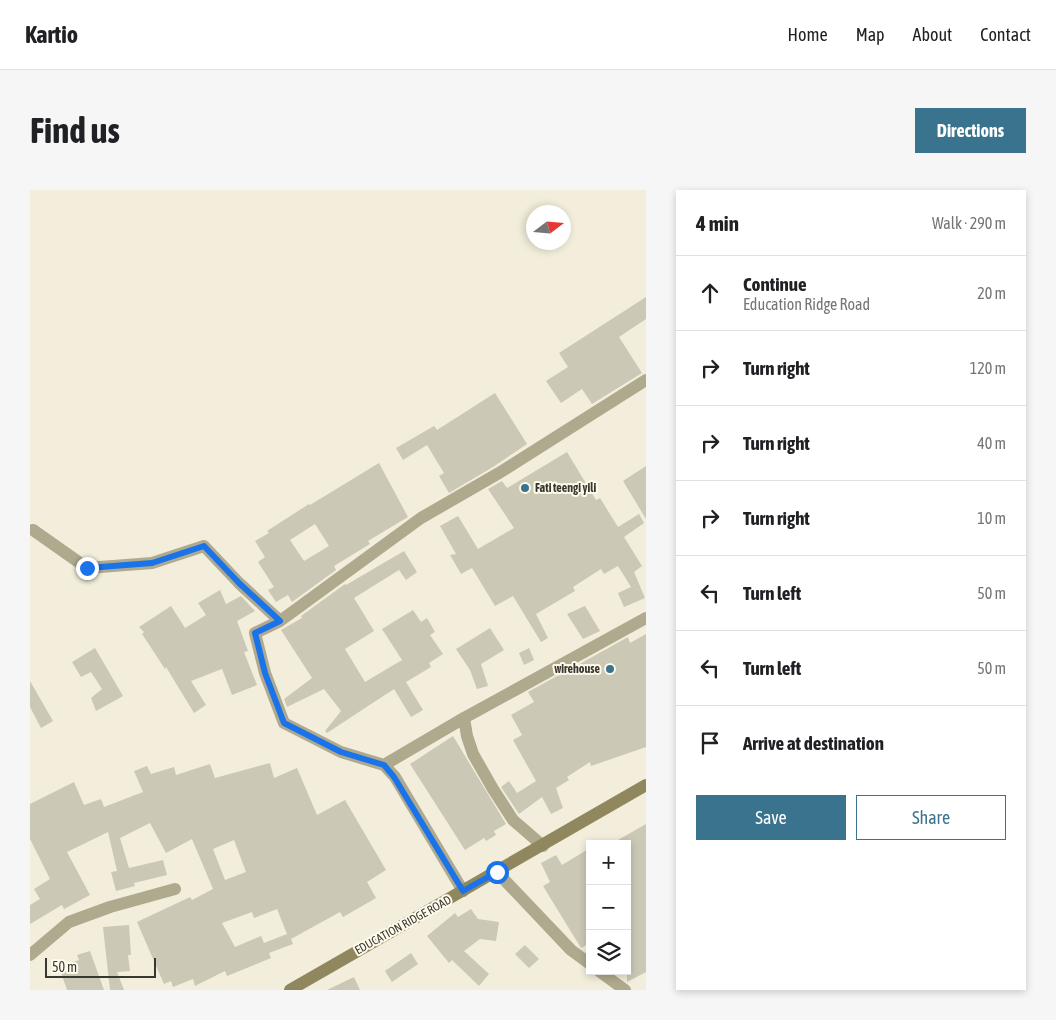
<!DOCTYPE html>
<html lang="en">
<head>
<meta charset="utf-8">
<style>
	:root { --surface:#fff; --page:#f6f6f6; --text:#202124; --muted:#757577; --line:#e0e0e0; --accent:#3a738d }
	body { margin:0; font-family:"Asap Condensed",sans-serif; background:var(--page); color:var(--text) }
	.controls { position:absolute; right:15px; bottom:15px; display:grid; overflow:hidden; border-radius:0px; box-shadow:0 2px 8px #0003 }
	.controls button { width:45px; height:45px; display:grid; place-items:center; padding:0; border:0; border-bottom:1px solid var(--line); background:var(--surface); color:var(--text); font:25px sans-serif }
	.compass { position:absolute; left:496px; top:15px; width:45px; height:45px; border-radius:50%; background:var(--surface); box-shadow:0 2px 8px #0003; rotate:74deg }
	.scale { position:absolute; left:15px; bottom:12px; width:111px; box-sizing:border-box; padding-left:5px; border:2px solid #393830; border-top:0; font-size:14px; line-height:18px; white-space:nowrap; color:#393830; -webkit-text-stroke:4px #fefbec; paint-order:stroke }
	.stop { position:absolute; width:15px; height:15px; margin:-11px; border:4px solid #1a73e8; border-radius:50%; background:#fff }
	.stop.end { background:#1a73e8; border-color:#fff; box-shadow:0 1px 5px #0008 }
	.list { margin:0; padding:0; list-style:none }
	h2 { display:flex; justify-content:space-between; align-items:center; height:65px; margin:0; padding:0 20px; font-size:21px }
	h2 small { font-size:16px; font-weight:400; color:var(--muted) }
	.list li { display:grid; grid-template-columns:32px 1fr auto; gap:15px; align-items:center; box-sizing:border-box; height:75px; padding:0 20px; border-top:1px solid var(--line) }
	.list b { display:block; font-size:19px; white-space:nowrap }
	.list p { margin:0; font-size:16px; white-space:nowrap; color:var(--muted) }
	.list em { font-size:16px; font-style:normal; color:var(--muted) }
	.actions { display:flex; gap:10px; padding:15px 20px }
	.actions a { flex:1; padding:11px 0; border:1px solid var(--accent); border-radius:0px; text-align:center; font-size:18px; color:var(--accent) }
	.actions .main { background:var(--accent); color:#fff }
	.icon { flex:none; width:28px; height:28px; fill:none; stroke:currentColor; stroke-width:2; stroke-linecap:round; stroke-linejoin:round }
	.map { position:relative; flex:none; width:616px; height:800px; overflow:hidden; border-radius:0px }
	header { display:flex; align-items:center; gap:30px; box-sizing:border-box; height:70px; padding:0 25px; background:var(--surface); border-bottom:1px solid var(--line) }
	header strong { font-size:24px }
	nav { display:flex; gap:28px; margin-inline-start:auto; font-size:18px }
	.intro { display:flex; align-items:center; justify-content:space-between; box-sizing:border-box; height:120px; padding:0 30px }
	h1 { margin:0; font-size:35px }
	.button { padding:12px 22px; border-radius:0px; background:var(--accent); color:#fff; font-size:18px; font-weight:700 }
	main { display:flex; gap:30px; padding:0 30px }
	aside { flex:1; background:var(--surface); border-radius:0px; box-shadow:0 2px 8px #0003 }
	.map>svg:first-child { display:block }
	.building { fill:#ccc8b6; fill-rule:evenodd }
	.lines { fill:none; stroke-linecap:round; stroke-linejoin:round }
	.minor { stroke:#afa98d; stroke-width:12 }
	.secondary { stroke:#91875e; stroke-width:12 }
	.route { stroke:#1a73e8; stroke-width:6 }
	.poi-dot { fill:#3a738d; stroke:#fefbec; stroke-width:2 }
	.labels { text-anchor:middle; stroke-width:4; stroke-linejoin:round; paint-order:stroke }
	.poi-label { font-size:12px; font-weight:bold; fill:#393830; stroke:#fefbec; text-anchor:start }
	.street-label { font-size:12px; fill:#393830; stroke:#fefbec }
</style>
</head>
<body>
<header>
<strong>Kartio</strong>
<nav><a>Home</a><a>Map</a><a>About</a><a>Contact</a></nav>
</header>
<div class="intro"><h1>Find us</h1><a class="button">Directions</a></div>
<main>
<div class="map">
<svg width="616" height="800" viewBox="0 0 616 800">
	<rect width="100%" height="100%" fill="#f2eedb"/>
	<!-- building -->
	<path class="building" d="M 616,107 L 616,129 L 589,147 L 612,183 L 562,214 L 552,199 L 531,213 L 516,191 L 538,177 L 529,163 Z
		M 465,203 L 497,254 L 463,277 L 419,303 L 409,286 L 414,283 L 397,255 L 373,270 L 366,258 L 404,236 L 407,240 Z
		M 537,262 L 566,310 L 570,308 L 588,337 L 609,324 L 614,333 L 594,347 L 612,376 L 604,382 L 615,408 L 594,417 L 588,403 L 601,397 L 588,376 L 574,384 L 571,379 L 543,397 L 545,401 L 506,424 L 518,448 L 511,452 L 483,406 L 465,416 L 442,378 L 431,384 L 420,365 L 426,364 L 410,336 L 428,326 L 448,359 L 484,338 L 458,299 L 472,291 L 477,298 Z
		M 349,273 L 378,327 L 338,351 L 340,354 L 304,376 L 306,380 L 262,412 L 258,405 L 246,412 L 238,400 L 244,397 L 228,372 L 235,367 L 225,351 L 239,343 L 237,341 L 279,314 L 280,315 ZM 285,334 L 299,356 L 274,371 L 260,350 Z
		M 616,276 L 616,329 L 593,291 Z
		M 374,361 L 387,382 L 376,390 L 369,380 L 324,408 L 344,441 L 315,459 L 335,492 L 372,470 L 352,439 L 383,420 L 391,432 L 397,428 L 405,442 L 400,445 L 413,464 L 399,473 L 401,477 L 376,492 L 393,520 L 381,527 L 364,499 L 297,543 L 295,541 L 311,521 L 294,499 L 257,517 L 254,509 L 282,488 L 251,440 L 272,428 L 271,426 L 315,394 L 316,395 Z
		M 190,400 L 196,414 L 211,406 L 225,421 L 207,431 L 218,461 L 214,462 L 227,495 L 202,505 L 192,479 L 161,491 L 176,515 L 164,523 L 136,477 L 135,479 L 112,444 L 114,442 L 109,437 L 141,416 L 155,438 L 176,425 L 168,413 Z
		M 555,416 L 570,441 L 553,449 L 537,424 Z
		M 460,438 L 474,460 L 451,474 L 458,496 L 447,499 L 440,480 L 426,459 Z
		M 616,444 L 616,557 L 561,576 L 560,572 L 537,587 L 539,590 L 526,598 L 533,618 L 521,624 L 512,607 L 489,624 L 471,597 L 479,591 L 487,603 L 506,591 L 483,550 L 492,545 L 481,525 L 504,512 L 498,502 L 527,486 L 547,479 L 546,476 L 598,447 L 600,453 Z
		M 65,458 L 93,506 L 66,521 L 61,508 L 72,499 L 61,482 L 51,487 L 42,472 Z
		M 499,458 L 504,470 L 494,475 L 489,463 Z
		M 0,491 L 23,531 L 11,538 L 0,517 Z
		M 423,546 L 476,634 L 464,641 L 466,645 L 456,651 L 454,648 L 435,660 L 380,574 Z
		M 240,573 L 244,588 L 267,578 L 287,625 L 315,610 L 356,680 L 337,692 L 346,708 L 313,727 L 310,722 L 261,749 L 263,754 L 239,763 L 241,768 L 197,786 L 195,781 L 165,796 L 163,789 L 143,797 L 141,791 L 134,794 L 107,732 L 160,707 L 162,710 L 183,699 L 162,649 L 136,663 L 120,633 L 90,648 L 99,678 L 133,670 L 137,685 L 104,693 L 105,696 L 86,701 L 81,682 L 87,681 L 78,642 L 37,662 L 60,705 L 34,719 L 32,715 L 0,734 L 0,715 L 10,709 L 4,699 L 20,689 L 0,649 L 0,614 L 44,592 L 54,615 L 71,609 L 74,617 L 113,602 L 104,581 L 117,576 L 121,584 L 144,577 L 146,585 L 180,574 L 185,588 ZM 204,650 L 216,682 L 195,690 L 183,659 ZM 247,719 L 257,744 L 234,753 L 231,746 L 205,757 L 192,733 L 222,722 L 224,728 Z
		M 616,634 L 616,782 L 597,792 L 597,654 L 581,654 Z
		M 560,658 L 560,753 L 551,758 L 513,696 L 520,692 L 511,673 L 526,665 L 532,675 Z
		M 441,719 L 448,729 L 469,732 L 466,751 L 450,749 L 434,761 L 459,784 L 449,796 L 422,770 L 419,773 L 397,746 L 425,723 L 428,727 Z
		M 99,735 L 101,765 L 98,765 L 100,781 L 87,782 L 94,800 L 80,800 L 73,737 Z
		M 495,755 L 509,769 L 499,778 L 485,764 Z
		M 60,761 L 74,800 L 37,800 L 29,777 L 49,770 L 47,765 Z
		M 381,763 L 388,774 L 362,792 L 355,781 Z
		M 324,787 L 330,800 L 297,800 Z"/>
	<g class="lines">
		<!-- minor -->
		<path class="minor" d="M 3,340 L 57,378 L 122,373 L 174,356 L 209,393 L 250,431
			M 434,528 L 437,546 L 443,564 L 463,599 L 483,630 L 513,656
			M 354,575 L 434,528 L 616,428
			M 467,682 L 541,760 L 560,774
			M 433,701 L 365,587 L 354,575 L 311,562 L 254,533 L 235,483 L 225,443 L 250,431 L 391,328 L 469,283 L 616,190
			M 0,765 L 39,732 L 80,717 L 145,699
			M 569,781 L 595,800"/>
		<!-- secondary -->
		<path class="secondary" d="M 260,800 L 616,595"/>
	</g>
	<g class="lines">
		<!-- route -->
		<path class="route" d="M 57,378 L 122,373 L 174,356 L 209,393 L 250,431 L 225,443 L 235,483 L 254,533 L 311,562 L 354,575 L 364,587 L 433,701 L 467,682"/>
	</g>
	<!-- markers -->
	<g class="poi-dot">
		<circle cx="495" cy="298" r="5"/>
		<circle cx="580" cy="479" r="5"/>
	</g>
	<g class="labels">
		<!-- poi labels -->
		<g class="poi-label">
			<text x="505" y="302">Fati teengi yili</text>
			<text x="570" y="483" text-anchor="end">wirehouse</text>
		</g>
		<!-- street labels -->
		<g class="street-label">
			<text transform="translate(373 735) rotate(-29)" y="4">EDUCATION RIDGE ROAD</text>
		</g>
	</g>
</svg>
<div class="controls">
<button>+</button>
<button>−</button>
<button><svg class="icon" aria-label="layers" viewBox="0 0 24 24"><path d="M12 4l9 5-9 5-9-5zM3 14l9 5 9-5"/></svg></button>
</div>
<svg class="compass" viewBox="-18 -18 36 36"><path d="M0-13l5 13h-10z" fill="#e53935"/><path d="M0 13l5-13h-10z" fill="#757577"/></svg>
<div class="scale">50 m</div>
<div class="stop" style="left:467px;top:682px"></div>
<div class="stop end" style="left:57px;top:378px"></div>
</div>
<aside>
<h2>4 min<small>Walk · 290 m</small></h2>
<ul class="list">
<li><svg class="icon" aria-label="ahead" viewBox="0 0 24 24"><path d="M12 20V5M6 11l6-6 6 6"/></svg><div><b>Continue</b><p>Education Ridge Road</p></div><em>20 m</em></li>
<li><svg class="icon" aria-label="right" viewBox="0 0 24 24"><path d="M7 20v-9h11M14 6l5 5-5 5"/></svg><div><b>Turn right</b></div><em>120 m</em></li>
<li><svg class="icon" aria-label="right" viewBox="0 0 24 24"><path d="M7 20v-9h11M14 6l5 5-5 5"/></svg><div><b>Turn right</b></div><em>40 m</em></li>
<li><svg class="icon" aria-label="right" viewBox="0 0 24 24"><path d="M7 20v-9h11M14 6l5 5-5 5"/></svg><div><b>Turn right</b></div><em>10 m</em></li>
<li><svg class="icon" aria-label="left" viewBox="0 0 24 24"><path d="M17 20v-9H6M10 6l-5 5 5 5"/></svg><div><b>Turn left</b></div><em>50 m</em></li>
<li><svg class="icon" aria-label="left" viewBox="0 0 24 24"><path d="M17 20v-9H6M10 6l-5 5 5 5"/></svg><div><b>Turn left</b></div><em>50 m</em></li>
<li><svg class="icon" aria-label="arrive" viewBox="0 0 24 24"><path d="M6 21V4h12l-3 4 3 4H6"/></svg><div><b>Arrive at destination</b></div></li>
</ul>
<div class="actions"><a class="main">Save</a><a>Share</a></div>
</aside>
</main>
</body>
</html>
